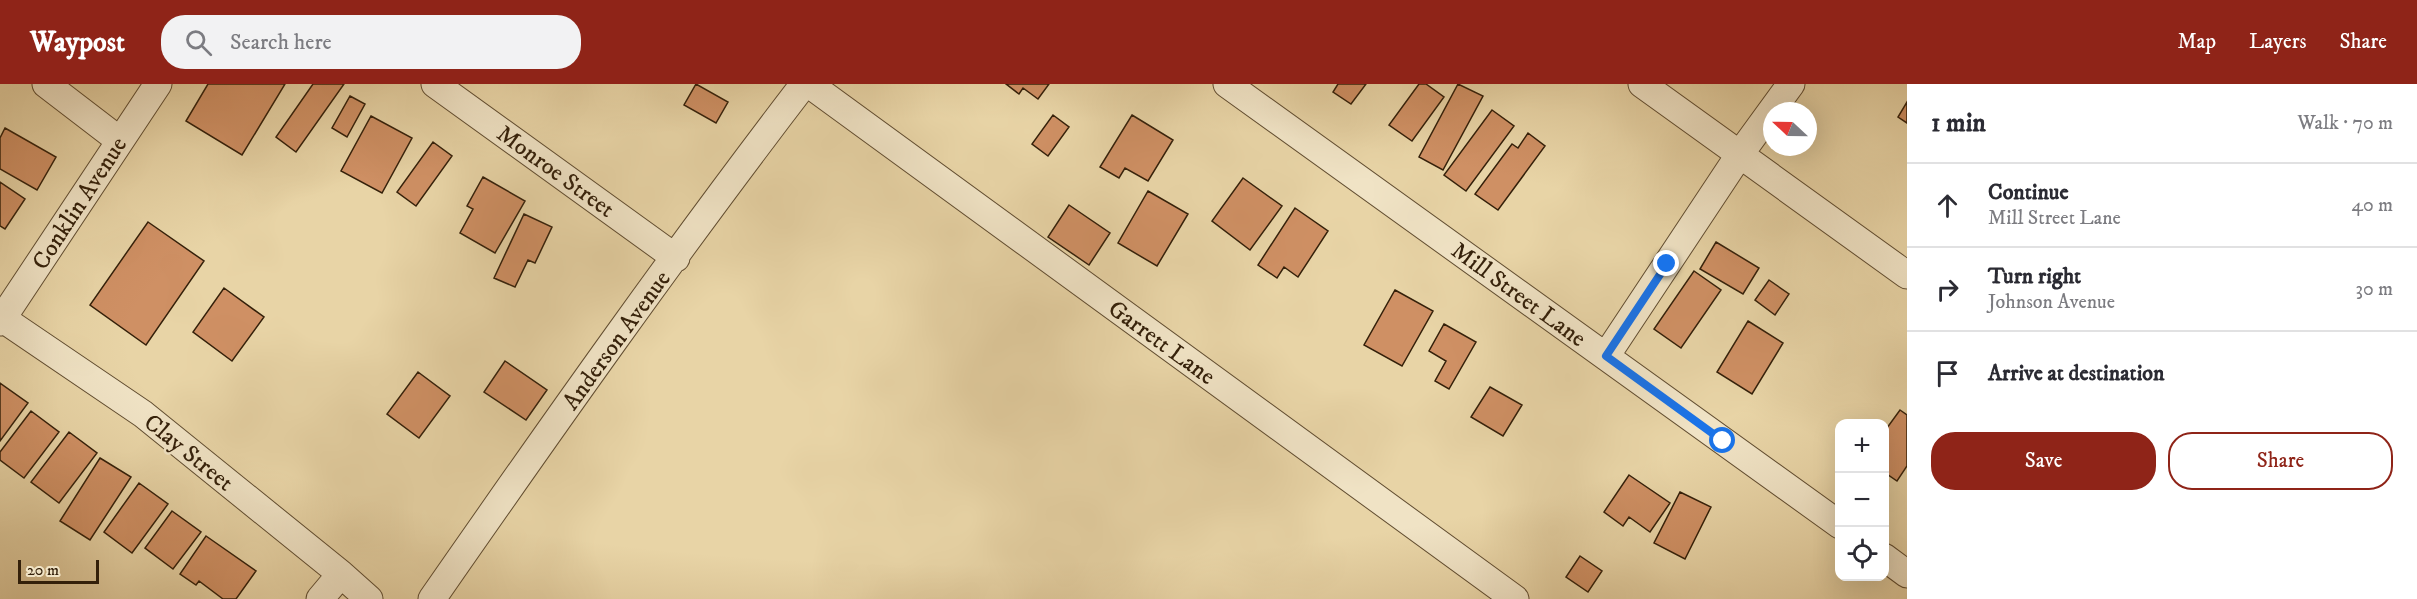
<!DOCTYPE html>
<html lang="en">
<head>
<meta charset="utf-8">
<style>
	:root { --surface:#fff; --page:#f2f2f3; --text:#2b2b33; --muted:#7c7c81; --line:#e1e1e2; --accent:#8f2418 }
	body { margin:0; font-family:"IM FELL DW Pica",serif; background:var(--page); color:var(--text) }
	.controls { position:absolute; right:18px; bottom:18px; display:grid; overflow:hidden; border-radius:12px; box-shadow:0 6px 24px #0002 }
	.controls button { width:54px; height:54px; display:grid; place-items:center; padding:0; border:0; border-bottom:2px solid var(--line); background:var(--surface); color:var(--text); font:30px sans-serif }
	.compass { position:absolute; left:1763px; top:18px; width:54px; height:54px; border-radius:50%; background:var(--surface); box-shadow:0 6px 24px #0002; rotate:292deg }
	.scale { position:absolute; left:18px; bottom:15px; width:81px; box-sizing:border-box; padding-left:6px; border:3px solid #34200a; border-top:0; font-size:16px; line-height:21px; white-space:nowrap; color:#34200a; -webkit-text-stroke:4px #f0e3c5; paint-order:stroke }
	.stop { position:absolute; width:18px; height:18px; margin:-14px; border:4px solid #1a73e8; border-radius:50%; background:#fff }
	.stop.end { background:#1a73e8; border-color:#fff; box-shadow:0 2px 6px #0008 }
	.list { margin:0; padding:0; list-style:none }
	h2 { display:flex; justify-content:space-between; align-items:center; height:78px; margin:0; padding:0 24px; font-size:26px }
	h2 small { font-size:20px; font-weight:400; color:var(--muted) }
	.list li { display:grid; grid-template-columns:39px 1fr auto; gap:18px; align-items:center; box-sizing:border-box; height:84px; padding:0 24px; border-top:2px solid var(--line) }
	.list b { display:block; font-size:22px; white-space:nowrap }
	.list p { margin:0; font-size:20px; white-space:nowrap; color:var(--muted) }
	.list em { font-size:20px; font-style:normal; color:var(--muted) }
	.actions { display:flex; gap:12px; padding:18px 24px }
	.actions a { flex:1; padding:14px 0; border:2px solid var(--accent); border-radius:24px; text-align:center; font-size:21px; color:var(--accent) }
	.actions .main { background:var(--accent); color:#fff }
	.icon { flex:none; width:33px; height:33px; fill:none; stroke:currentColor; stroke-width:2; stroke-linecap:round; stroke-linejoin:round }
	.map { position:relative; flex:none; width:1907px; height:515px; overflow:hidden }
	header { display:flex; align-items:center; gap:36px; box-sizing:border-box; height:84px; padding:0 30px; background:var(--accent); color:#fff }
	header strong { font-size:28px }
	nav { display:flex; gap:33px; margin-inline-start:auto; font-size:21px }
	.search { width:420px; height:54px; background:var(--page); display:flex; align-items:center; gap:15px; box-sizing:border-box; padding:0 21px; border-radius:24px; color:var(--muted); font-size:22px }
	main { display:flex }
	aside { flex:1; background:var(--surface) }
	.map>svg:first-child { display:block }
	.building { fill:#cf9064; stroke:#34200a; stroke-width:1.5 }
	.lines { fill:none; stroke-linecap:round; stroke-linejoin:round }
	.minor-casing { stroke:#614d31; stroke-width:29 }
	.minor { stroke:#f0e3c5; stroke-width:27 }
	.route { stroke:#1a73e8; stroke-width:8 }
	.labels { text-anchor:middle; stroke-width:5; stroke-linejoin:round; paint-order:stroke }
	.street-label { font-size:24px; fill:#34200a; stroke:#f0e3c5 }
</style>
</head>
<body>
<header>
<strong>Waypost</strong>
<div class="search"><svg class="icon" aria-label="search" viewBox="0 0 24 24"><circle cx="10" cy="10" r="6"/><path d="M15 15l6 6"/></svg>Search here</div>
<nav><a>Map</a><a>Layers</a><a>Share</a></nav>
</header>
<main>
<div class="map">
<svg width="1907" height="515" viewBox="0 0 1907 515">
	<rect width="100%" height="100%" fill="#e8d4a6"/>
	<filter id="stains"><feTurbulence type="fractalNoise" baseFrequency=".00333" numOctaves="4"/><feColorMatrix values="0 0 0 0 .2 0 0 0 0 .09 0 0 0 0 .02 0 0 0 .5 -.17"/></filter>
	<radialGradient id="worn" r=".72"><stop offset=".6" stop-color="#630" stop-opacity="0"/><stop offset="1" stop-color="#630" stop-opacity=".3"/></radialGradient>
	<!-- building -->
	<path class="building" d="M 208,0 L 285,0 L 242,71 L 186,37 Z
		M 313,0 L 344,0 L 296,68 L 276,53 Z
		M 696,0 L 728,18 L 716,39 L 684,21 Z
		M 1006,0 L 1049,0 L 1038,15 L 1023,4 L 1019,10 Z
		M 1338,0 L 1366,0 L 1351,20 L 1333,8 Z
		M 1419,0 L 1426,0 L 1444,13 L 1412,57 L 1389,41 Z
		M 1458,0 L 1483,12 L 1443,86 L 1419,73 Z
		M 350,12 L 365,20 L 347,53 L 332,44 Z
		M 1907,18 L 1907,39 L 1898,33 Z
		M 1492,26 L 1514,42 L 1466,107 L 1444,91 Z
		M 1053,31 L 1069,43 L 1048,72 L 1032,60 Z
		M 1132,31 L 1173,56 L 1148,97 L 1125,84 L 1119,94 L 1100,83 Z
		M 371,32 L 412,54 L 382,109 L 341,87 Z
		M 5,44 L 56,73 L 37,106 L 0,85 L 0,54 Z
		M 1528,49 L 1545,62 L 1498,126 L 1475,110 L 1512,60 L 1518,64 Z
		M 433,58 L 452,72 L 416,122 L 397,108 Z
		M 483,93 L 525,117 L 495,169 L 460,149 L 473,125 L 467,122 Z
		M 1243,94 L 1282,122 L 1250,166 L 1212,137 Z
		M 0,98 L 25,115 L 5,145 L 0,142 Z
		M 1148,107 L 1188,130 L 1157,182 L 1118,159 Z
		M 1069,121 L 1110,149 L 1089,181 L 1048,153 Z
		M 1295,124 L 1328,147 L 1298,193 L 1284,183 L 1277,194 L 1258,181 Z
		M 524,130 L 552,143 L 535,179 L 528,176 L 515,203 L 494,194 Z
		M 148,138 L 204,177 L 146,261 L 90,221 Z
		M 1716,158 L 1759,184 L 1743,210 L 1700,185 Z
		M 1694,187 L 1721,206 L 1681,264 L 1654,245 Z
		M 1769,196 L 1789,210 L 1775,231 L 1755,216 Z
		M 224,204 L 264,233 L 232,277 L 193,248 Z
		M 1395,206 L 1433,227 L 1402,282 L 1364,261 Z
		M 1748,237 L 1783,259 L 1752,310 L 1717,288 Z
		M 1444,240 L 1476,258 L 1449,305 L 1435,297 L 1446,277 L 1429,267 Z
		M 505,277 L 547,306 L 526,336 L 484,308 Z
		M 418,288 L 450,312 L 419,354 L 387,330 Z
		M 0,299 L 28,319 L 0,357 Z
		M 1490,303 L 1522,321 L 1503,352 L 1471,333 Z
		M 1900,326 L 1907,331 L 1907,382 L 1897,397 L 1884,388 L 1884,348 Z
		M 31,327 L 59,348 L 24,394 L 0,376 L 0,368 Z
		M 69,348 L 97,369 L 59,419 L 31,398 Z
		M 100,374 L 131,393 L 90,456 L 60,437 Z
		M 1629,391 L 1670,419 L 1650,448 L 1629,433 L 1623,442 L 1604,428 Z
		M 139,399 L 168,420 L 132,469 L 104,448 Z
		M 1680,408 L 1711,423 L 1685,475 L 1654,459 Z
		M 172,427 L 201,448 L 173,485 L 145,464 Z
		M 206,452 L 256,487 L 236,515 L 223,515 L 199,497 L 196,501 L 180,490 Z
		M 1580,472 L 1602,487 L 1588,508 L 1566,493 Z"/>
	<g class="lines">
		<!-- minor casing -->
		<g class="minor-casing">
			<path id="minor" d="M 46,0 L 119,56
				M 435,0 L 676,174
				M 809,0 L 1515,515
				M 1227,0 L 1840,441
				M 1642,0 L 1907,191
				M 0,233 L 143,330 L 341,490 L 369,515
				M 0,238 L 158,0
				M 1606,272 L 1740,70 L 1791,0
				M 1884,473 L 1907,490
				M 320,515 L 341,490
				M 432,515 C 553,341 675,168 804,0"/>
		</g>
		<!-- minor -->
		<use href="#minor" class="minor"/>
	</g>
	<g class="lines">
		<!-- route -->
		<path class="route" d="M 1667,180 L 1606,272 L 1723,357"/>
	</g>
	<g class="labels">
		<!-- street labels -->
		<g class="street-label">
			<text transform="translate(556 87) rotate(36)" y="8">Monroe Street</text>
			<text transform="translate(79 119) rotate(-57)" y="8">Conklin Avenue</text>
			<text transform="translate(1519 210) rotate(36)" y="8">Mill Street Lane</text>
			<text transform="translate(616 256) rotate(-54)" y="8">Anderson Avenue</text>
			<text transform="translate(1162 258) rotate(36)" y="8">Garrett Lane</text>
			<text transform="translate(189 368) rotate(39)" y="8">Clay Street</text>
		</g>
	</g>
	<rect width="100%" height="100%" filter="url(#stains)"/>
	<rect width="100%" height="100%" fill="url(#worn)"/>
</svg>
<div class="controls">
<button>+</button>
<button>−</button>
<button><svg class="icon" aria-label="locate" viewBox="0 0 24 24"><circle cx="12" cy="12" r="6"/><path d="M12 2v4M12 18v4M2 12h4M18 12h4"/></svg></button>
</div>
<svg class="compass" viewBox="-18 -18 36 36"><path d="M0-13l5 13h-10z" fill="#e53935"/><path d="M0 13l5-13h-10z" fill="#7c7c81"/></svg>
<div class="scale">20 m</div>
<div class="stop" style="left:1723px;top:357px"></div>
<div class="stop end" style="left:1667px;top:180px"></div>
</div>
<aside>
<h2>1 min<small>Walk · 70 m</small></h2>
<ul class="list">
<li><svg class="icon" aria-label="ahead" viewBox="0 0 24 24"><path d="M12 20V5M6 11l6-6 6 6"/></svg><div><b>Continue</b><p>Mill Street Lane</p></div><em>40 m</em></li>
<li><svg class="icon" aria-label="right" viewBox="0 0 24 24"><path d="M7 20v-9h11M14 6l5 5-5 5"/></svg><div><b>Turn right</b><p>Johnson Avenue</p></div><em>30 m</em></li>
<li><svg class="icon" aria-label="arrive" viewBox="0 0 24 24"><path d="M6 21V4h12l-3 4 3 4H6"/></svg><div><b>Arrive at destination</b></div></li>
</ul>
<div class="actions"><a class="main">Save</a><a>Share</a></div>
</aside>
</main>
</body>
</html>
